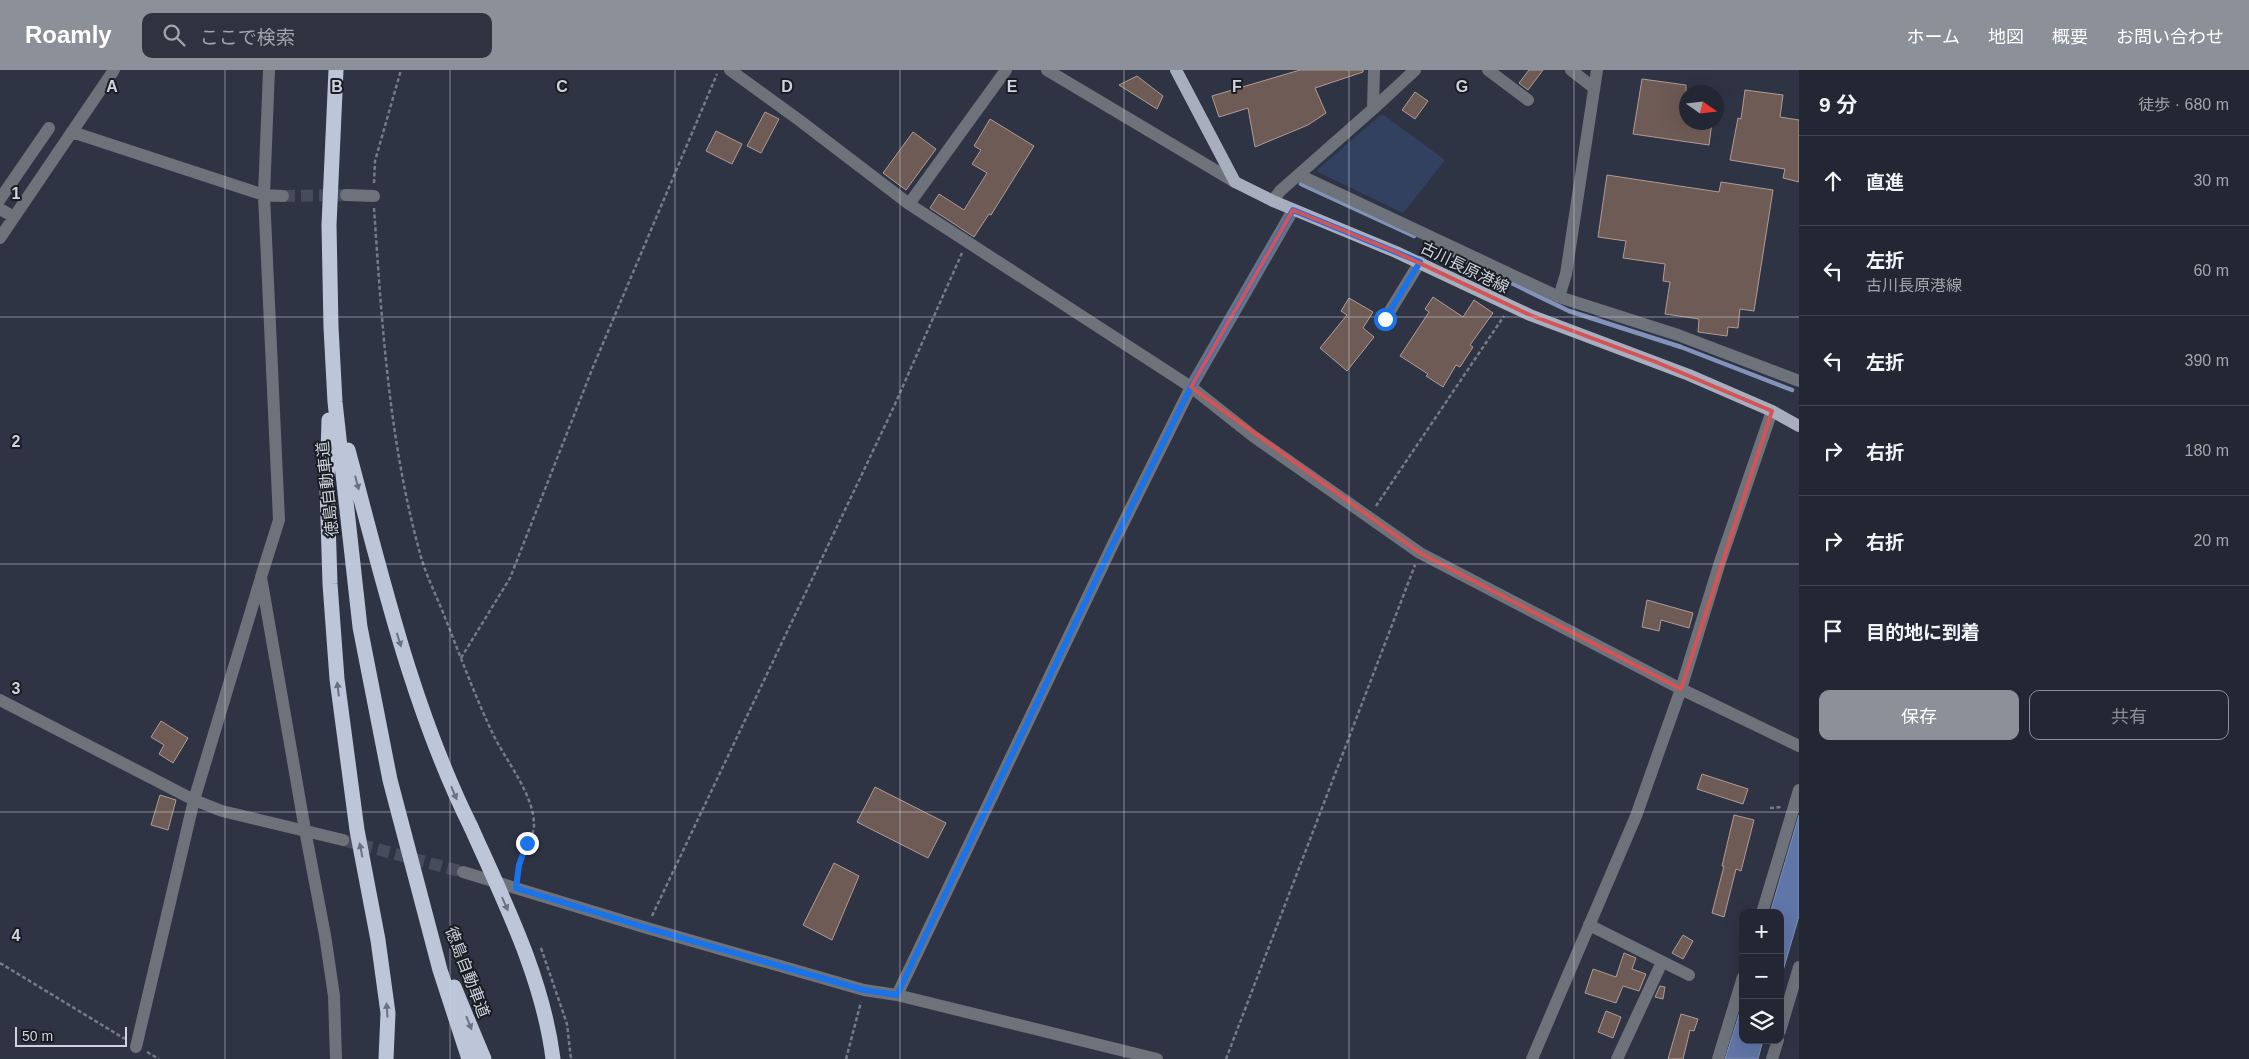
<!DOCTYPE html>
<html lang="ja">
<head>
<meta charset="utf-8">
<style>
	:root { --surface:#222733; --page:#2e333f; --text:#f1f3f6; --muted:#a2a5ac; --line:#3f444e; --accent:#8c9099 }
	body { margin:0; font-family:Helvetica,"Noto Sans JP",sans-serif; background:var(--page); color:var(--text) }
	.controls { position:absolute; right:15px; bottom:15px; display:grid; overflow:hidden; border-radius:10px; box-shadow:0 5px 20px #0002 }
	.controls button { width:45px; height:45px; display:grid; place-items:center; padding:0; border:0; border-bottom:1px solid var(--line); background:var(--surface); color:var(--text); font:25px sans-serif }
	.compass { position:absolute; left:1679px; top:15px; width:45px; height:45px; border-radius:50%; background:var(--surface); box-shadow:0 5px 20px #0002; rotate:104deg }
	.scale { position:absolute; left:15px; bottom:12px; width:112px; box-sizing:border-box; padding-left:5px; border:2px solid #ced3dd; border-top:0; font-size:14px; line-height:18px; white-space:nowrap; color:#ced3dd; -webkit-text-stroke:4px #191c23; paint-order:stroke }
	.stop { position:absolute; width:15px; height:15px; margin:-11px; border:4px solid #1a73e8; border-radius:50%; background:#fff }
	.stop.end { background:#1a73e8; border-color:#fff; box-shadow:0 1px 5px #0008 }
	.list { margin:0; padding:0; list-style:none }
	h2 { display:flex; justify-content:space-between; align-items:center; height:65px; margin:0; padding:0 20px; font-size:21px }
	h2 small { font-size:16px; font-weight:400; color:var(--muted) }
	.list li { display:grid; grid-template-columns:32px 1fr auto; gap:15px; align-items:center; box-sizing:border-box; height:90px; padding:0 20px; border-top:1px solid var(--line) }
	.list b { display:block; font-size:19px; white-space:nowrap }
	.list p { margin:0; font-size:16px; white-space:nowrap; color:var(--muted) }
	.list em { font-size:16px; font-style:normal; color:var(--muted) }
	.actions { display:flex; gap:10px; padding:15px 20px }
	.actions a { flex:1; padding:11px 0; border:1px solid var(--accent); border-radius:10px; text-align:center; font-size:18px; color:var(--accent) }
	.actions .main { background:var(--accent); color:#fff }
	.icon { flex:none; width:28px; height:28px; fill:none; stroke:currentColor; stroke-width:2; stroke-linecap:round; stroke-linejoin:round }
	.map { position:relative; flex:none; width:1799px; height:989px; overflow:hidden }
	header { display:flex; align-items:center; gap:30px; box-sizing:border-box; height:70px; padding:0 25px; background:var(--accent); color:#fff }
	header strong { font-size:24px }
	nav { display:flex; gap:28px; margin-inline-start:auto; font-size:18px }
	.search { width:350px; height:45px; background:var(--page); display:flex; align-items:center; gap:12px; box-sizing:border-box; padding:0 18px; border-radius:10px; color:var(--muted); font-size:19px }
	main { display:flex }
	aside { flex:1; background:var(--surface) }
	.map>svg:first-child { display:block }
	.green { fill:#334161 }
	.water { fill:#6176a8; stroke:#8292b8 }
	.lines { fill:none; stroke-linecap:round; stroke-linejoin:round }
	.stream { stroke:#8292b8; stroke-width:4.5 }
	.building { fill:#6f5b55; stroke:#b19b94 }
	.minor-tunnel { stroke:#464c5b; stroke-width:12; stroke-dasharray:12 6; stroke-linecap:butt }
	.path { stroke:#767b89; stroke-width:2.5; stroke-dasharray:4 2.5; stroke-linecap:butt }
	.minor { stroke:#6e727a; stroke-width:12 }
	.major { stroke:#a7aebe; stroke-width:12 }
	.highway { stroke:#bdc6d9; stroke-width:15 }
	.highway-bridge { stroke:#bdc6d9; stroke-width:15 }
	.oneway { fill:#6b717e }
	.route { stroke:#1a73e8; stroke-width:6 }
	.marked { fill:none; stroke:#d45355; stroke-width:4; stroke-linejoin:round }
	.grid { fill:none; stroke:#ced3dd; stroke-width:1; stroke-opacity:0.55 }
	.labels { text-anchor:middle; stroke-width:4; stroke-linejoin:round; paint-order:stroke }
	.street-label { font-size:16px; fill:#ced3dd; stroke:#191c23 }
	.grid-label { font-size:16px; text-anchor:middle; font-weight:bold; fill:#ced3dd; stroke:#191c23; stroke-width:4; stroke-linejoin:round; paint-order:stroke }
</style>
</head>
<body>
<header>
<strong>Roamly</strong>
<div class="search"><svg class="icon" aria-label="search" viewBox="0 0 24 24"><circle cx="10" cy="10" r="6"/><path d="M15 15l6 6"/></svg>ここで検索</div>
<nav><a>ホーム</a><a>地図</a><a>概要</a><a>お問い合わせ</a></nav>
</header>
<main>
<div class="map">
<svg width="1799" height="989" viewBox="0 0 1799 989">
	<rect width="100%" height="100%" fill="#2e3444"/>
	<!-- green -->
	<path class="green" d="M 1382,44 L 1445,90 L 1403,143 L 1316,101 Z"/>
	<!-- water -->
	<path class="water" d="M 1799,745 L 1799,846 L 1780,911 L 1780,843 L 1770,843 Z
		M 1743,932 L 1743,970 L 1763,970 L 1758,989 L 1725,989 Z"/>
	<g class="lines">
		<!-- stream -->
		<path class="stream" d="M 1301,114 L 1414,166
			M 1427,172 L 1569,241 L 1681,277 L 1792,320"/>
	</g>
	<!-- building -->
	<path class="building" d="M 1300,0 L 1363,0 L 1363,2 L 1315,18 L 1326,43 L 1308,55 L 1255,77 L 1248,38 L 1219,47 L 1212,26 Z
		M 1529,0 L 1543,0 L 1528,20 L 1519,13 Z
		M 1137,6 L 1163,26 L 1157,39 L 1119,15 Z
		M 1642,9 L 1686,15 L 1686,52 L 1712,52 L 1709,75 L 1633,64 Z
		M 1745,20 L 1783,25 L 1780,47 L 1799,50 L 1799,112 L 1783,108 L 1785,99 L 1730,90 L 1738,48 L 1741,49 Z
		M 1415,22 L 1428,31 L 1415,49 L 1402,40 Z
		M 765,42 L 779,49 L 761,83 L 747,76 Z
		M 990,49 L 1034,76 L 991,145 L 989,144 L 974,167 L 930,138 L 939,124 L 964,140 L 987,103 L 972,94 L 981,80 L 974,76 Z
		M 716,61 L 742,74 L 732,94 L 706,81 Z
		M 913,62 L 936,79 L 906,120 L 883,103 Z
		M 1607,105 L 1719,122 L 1721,112 L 1773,120 L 1754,241 L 1740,239 L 1738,258 L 1728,257 L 1727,266 L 1698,262 L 1699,249 L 1665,244 L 1670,212 L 1663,211 L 1665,194 L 1623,188 L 1626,171 L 1598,167 Z
		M 1433,227 L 1463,247 L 1474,230 L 1493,243 L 1470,275 L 1473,277 L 1460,297 L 1456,295 L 1443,317 L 1426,306 L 1428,304 L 1400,286 L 1429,242 L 1425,239 Z
		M 1349,228 L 1373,242 L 1363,258 L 1374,267 L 1347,301 L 1320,278 L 1347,245 L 1341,241 Z
		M 1647,530 L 1693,543 L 1689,558 L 1661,550 L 1659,561 L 1642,557 Z
		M 161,651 L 188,668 L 173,693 L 159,684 L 164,675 L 151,667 Z
		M 1702,704 L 1748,719 L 1743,734 L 1697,719 Z
		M 875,717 L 946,753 L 928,788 L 857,752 Z
		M 160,725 L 176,730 L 168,760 L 151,755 Z
		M 1734,745 L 1754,750 L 1741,801 L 1736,799 L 1724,847 L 1712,843 L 1724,796 L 1722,796 Z
		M 834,793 L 859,806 L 832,870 L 803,855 Z
		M 1683,865 L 1693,871 L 1683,889 L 1672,883 Z
		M 1624,883 L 1636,888 L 1632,899 L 1646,904 L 1639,921 L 1623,916 L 1616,933 L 1585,923 L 1593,899 L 1616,907 Z
		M 1660,916 L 1665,917 L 1663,929 L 1655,927 Z
		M 1606,941 L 1621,947 L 1613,968 L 1598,962 Z
		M 1681,944 L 1698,949 L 1694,961 L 1690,960 L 1683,989 L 1668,989 Z"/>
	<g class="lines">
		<!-- minor-tunnel -->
		<path class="minor-tunnel" d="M 283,126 L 346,125
			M 343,770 L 463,802"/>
		<!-- path -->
		<path class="path" d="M 374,113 L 375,91 L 401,0
			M 374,138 C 382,255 389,373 421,487 C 427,508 438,529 446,550 C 461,588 475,626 492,662 C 505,690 534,724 534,755 C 534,767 520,789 518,805
			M 1376,436 L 1504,246
			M 461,588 L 510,508 L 593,297 L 717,4
			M 1770,738 L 1781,737
			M 652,846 L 891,343 L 962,183
			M 541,878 L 567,954 L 571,989
			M 0,893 L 125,969
			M 147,982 L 159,989
			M 846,989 L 861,932
			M 1226,989 L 1415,495"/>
		<!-- minor -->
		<path class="minor" d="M 269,0 L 264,125 L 279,450 L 261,507 L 305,760 L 325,865 L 334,926 L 336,989
			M 730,0 L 799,50 L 909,134 L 1191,317 L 1253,366 L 1420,483 L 1681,619 L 1799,676
			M 1047,0 L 1235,112
			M 1488,0 L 1528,30
			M 1571,0 L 1594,18
			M 1373,39 L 1415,0
			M 72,62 L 264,125 L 283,126
			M 1299,105 L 1559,227 L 1678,265 L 1799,311
			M 346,125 L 374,126
			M 0,129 L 49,58
			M 1273,131 L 1280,121 L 1373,39 L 1374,0
			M 909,134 L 1006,0
			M 0,139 L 14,147
			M 0,168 L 114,0
			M 1559,227 L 1566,204 L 1597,0
			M 1385,249 L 1420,192
			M 0,630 L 194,730 L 222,741 L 343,770
			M 463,802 L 647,858 L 864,920 L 897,925 L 1157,989
			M 1762,843 L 1799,720
			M 1589,855 L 1689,905
			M 897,925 L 1114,472 L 1191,317 L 1293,140
			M 1780,961 L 1799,897
			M 136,977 L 194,730 L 260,511
			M 1532,989 L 1636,746 L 1681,619 L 1720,492 L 1772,341
			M 1617,989 L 1662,892
			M 1718,989 L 1743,907
			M 1772,989 L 1778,970"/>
		<!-- major -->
		<path class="major" d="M 1176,0 L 1235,112 L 1273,131 L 1396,182 L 1530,245 L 1689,305 L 1772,341 L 1799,356"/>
		<!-- highway -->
		<path class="highway" d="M 336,0 L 329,155 L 331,257 L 335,332 L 360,557 L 390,710 L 440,900 L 469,989
			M 329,350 L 327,417 L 330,514 L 337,609 L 357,760 L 378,870 L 388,943 L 386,989
			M 348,380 C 382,507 412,638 471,757
			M 454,917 L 484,989"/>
		<!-- highway-bridge -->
		<path class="highway-bridge" d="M 471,757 C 504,831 543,908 553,989"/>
	</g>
	<!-- one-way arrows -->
	<defs><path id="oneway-solid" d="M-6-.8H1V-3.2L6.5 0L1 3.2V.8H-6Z" transform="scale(1.25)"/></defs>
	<g class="oneway">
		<use href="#oneway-solid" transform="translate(357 413) rotate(75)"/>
		<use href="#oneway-solid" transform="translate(399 570) rotate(73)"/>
		<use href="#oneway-solid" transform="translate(338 619) rotate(-97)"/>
		<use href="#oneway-solid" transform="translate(454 723) rotate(67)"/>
		<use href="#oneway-solid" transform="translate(361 780) rotate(-101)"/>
		<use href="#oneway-solid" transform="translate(505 834) rotate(66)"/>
		<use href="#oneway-solid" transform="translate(387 940) rotate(-94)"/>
		<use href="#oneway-solid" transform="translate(469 953) rotate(68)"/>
	</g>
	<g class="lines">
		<!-- route -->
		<path class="route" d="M 527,773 L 519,795 L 516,818 L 647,858 L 864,920 L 897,925 L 1114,472 L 1191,317 L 1293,140 L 1420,192 L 1385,249"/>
	</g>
	<!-- marked area -->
	<path class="marked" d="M 1293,140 L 1396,182 L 1530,245 L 1656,292 L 1772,341 L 1681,619 L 1420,483 L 1191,317 Z"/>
	<!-- grid -->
	<path class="grid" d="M 225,0 L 225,989M 450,0 L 450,989M 675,0 L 675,989M 900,0 L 900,989M 1124,0 L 1124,989M 1349,0 L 1349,989M 1574,0 L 1574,989M 0,247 L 1799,247M 0,494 L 1799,494M 0,742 L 1799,742"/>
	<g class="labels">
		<!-- street labels -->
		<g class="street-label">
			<text transform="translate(1465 197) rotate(26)" y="6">古川長原港線</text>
			<text transform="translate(327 419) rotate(-96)" y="6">徳島自動車道</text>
			<text transform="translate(468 902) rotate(69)" y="6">徳島自動車道</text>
		</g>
	</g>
	<g class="grid-label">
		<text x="112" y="22">A</text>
		<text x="337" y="22">B</text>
		<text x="562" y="22">C</text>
		<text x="787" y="22">D</text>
		<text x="1012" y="22">E</text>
		<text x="1237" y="22">F</text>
		<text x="1462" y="22">G</text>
		<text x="16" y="129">1</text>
		<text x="16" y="377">2</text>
		<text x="16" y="624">3</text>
		<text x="16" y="871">4</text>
	</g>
</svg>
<div class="controls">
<button>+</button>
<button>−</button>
<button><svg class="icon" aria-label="layers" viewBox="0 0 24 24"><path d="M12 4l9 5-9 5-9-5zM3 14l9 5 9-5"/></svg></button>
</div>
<svg class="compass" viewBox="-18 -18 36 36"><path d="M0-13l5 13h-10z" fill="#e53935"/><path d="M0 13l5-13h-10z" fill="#a2a5ac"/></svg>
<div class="scale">50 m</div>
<div class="stop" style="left:1385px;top:249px"></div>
<div class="stop end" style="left:527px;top:773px"></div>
</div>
<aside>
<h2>9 分<small>徒歩 · 680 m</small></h2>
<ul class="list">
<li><svg class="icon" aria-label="ahead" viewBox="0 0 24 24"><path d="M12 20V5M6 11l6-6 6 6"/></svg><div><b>直進</b></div><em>30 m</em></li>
<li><svg class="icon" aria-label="left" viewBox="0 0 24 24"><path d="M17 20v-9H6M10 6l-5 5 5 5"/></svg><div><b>左折</b><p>古川長原港線</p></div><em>60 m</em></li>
<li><svg class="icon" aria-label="left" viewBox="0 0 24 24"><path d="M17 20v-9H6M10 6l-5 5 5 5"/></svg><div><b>左折</b></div><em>390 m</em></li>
<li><svg class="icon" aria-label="right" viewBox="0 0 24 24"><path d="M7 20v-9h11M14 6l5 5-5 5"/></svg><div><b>右折</b></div><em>180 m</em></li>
<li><svg class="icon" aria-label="right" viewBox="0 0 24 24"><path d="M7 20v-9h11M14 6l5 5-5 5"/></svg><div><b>右折</b></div><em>20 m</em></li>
<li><svg class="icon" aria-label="arrive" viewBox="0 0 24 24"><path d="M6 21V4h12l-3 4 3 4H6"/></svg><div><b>目的地に到着</b></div></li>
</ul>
<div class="actions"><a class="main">保存</a><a>共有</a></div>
</aside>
</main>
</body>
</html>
